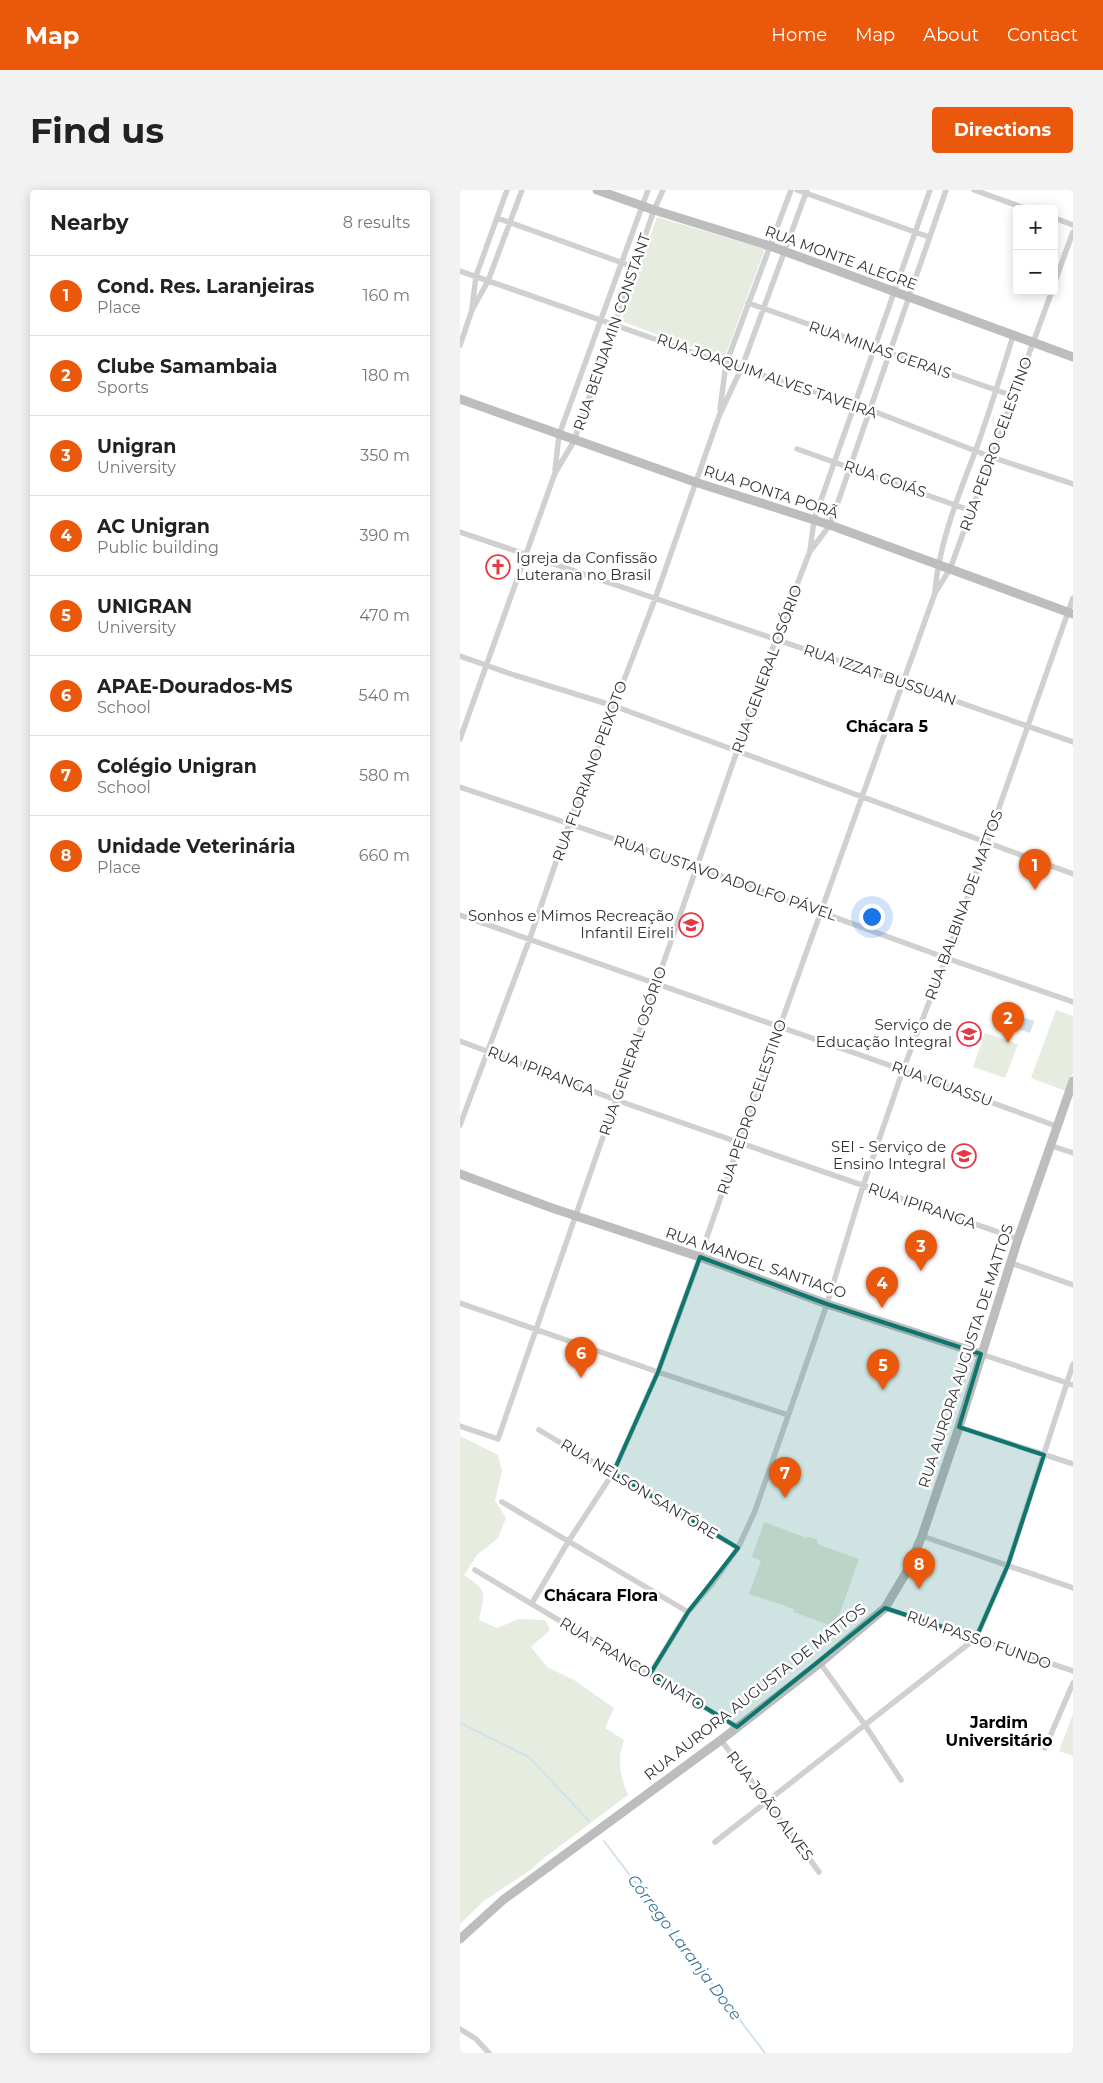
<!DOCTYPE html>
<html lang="en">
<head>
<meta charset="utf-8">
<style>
	:root { --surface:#fff; --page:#f2f2f2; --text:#222; --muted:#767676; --line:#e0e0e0; --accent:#ea580c }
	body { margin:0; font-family:Montserrat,sans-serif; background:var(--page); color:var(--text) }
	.controls { position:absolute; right:15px; top:15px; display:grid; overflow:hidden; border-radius:5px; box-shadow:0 2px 12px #0003 }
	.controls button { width:45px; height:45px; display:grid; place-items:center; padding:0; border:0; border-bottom:1px solid var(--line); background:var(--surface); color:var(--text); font:25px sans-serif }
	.you { position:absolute; left:411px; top:726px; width:18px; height:18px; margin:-12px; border:4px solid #fff; border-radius:50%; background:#1a73e8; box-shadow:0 0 0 8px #1a73e833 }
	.badge { display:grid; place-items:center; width:32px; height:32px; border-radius:50%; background:var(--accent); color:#fff; font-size:16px; font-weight:700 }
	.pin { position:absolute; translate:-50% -41px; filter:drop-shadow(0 1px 2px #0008) }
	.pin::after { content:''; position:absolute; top:26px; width:18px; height:15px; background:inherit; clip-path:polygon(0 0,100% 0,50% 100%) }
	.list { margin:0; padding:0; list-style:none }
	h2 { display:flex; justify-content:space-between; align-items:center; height:65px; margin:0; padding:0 20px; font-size:21px }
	h2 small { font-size:16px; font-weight:400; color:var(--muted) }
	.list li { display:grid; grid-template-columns:32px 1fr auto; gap:15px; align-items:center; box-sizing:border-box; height:80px; padding:0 20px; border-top:1px solid var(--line) }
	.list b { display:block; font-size:19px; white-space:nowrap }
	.list p { margin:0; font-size:16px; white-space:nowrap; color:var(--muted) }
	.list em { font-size:16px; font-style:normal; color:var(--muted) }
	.map { position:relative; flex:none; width:613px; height:1863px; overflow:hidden; border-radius:5px }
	header { display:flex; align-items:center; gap:30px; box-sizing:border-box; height:70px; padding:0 25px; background:var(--accent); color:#fff }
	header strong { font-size:24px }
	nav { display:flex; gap:28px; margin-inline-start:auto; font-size:18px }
	.intro { display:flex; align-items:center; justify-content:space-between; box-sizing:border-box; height:120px; padding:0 30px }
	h1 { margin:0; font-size:35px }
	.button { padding:12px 22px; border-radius:5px; background:var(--accent); color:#fff; font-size:18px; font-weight:700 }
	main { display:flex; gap:30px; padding:0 30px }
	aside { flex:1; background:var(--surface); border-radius:5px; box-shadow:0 2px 12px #0003 }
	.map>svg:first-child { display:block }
	.green { fill:#e6ecdf }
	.water { fill:#cfe2ee }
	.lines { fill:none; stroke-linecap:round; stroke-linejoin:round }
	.stream { stroke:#cfe2ee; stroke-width:2 }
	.street { stroke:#d0d0d0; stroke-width:5.5 }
	.secondary { stroke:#bdbdbd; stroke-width:9 }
	.marked { fill:#0f766e; fill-opacity:0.2; stroke:#0f766e; stroke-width:4; stroke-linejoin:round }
	.labels { text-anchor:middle; stroke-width:5; stroke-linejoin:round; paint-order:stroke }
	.street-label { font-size:15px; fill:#333; stroke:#fff }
	.poi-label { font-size:15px; fill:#333; stroke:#fff; text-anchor:end }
	.neighbourhood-label { font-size:16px; font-weight:bold; fill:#000; stroke:#fff }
	.water-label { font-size:16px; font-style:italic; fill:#3f7597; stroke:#fff }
</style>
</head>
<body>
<header>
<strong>Map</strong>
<nav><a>Home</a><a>Map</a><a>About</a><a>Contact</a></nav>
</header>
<div class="intro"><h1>Find us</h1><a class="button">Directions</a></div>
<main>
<aside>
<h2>Nearby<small>8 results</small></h2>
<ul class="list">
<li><span class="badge">1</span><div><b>Cond. Res. Laranjeiras</b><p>Place</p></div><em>160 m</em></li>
<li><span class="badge">2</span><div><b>Clube Samambaia</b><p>Sports</p></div><em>180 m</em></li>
<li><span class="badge">3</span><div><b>Unigran</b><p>University</p></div><em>350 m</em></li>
<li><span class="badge">4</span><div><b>AC Unigran</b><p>Public building</p></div><em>390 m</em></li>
<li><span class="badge">5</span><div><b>UNIGRAN</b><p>University</p></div><em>470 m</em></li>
<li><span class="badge">6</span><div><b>APAE-Dourados-MS</b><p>School</p></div><em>540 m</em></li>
<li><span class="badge">7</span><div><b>Colégio Unigran</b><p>School</p></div><em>580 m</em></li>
<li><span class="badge">8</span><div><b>Unidade Veterinária</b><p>Place</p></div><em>660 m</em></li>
</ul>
</aside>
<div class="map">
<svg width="613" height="1863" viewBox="0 0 613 1863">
	<rect width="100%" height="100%" fill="#fff"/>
	<!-- green -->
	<path class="green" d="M 197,27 L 305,59 L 264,169 L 161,131 Z
		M 596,820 L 613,826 L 613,882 L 606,901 L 571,888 Z
		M 525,843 L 558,854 L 545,888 L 513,877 Z
		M 0,1246 L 38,1265 L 42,1281 L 35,1310 L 46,1328 L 38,1348 L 17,1365 L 4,1385 C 28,1401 25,1402 19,1430 L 37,1438 L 59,1429 L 85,1430 L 90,1440 L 71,1457 L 87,1477 L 114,1490 L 154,1518 L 145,1538 L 164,1550 C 157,1569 160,1586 168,1605 L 84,1668 L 69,1681 L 25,1710 L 0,1734 Z
		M 304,1332 L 347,1348 L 347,1346 L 358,1350 L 357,1354 L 399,1369 L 375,1437 L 333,1422 L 334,1419 L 289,1404 L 301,1371 L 292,1367 Z
		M 613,1524 L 613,1566 L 599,1561 Z"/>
	<!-- water -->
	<path class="water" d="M 550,823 L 574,831 L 570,843 L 546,835 Z"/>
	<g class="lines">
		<!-- stream -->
		<path class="stream" d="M 0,1533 L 69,1567 L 129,1631
			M 144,1651 L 305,1863"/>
		<!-- street -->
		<path class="street" d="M 337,0 L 469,47
			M 514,0 L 567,19
			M 37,28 L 174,77
			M 594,28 L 613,35
			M 0,81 L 266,174 L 395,214 L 531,267 L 613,294
			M 594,94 L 613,42
			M 288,113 L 553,206
			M 12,118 L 16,86 L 47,0
			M 0,155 L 12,120 L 28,91 L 62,0
			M 260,219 L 266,174 L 331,0
			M 337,259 L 512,321
			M 95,280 L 99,245 L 188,0
			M 0,342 L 444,493 L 613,552
			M 351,360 L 370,335 L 486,0
			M 475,401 C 479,353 498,307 515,262 C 529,224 541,185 553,146
			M 0,466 L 54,485 L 154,516 L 613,684
			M 0,549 L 95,283 L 114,251 L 194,20 L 203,0
			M 0,597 L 237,677 L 486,768 L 613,812
			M 0,725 L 443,880 L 596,936
			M 0,851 L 156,910 L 558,1049
			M 0,935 L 70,748 L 109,634 L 195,409 L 259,226 L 282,177 L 347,0
			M 589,955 L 613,963
			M 551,1073 L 613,1095
			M 0,1113 L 198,1182 L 328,1225
			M 521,1164 L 613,1195
			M 0,1236 L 38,1249 L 316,449 L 350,361 L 354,330 L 470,0
			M 499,1237 L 613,1274
			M 79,1240 L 278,1358
			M 42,1312 L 228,1422
			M 462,1346 L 613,1398
			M 15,1380 L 277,1537
			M 72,1413 L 108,1352 L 153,1283 L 198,1182 L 240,1067 L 320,836 L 475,403 L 490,379 L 592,101
			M 425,1418 L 613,1481
			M 360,1473 L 405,1535 L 441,1590
			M 190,1484 L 228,1422 L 253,1393 L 278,1358 L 295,1321 L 367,1114 L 403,996 L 443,880 L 486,768 L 613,408
			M 261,1550 L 359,1682
			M 585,1558 L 613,1493
			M 255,1652 L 516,1448 L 548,1375 L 613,1174
			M 0,1839 L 16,1849 L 29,1863"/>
		<!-- secondary -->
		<path class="secondary" d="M 137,0 L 194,20 L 310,56 L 613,167
			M 0,209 L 235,292 L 370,335 L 613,424
			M 0,984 L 92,1018 L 240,1067 L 367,1114 L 521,1164
			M 0,1749 L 43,1710 L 261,1550 L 360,1473 L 425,1418 L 447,1381 L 462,1346 L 499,1237 L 558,1049 L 613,891"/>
	</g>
	<!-- marked area -->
	<path class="marked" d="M 240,1067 L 367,1114 L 521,1164 L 499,1237 L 584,1265 L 548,1375 L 516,1448 L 425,1418 L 277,1537 L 190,1484 L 228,1422 L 278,1358 L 153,1283 L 198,1182 Z"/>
	<!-- icons -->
	<defs>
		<g id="church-ring" transform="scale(1.25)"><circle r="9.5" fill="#fff" stroke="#e63946" stroke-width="1.5"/><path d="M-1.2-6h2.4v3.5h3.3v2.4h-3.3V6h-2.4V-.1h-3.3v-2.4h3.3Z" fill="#e63946"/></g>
		<g id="school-ring" transform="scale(1.25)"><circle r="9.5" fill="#fff" stroke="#e63946" stroke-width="1.5"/><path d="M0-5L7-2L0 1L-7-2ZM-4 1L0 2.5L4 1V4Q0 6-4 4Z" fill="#e63946"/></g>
	</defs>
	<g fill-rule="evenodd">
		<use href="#church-ring" x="38" y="377"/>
		<use href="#school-ring" x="231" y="735"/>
		<use href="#school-ring" x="509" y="844"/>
		<use href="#school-ring" x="504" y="966"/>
	</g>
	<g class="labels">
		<!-- street labels -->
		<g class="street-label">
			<text transform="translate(381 68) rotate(20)" y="5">RUA MONTE ALEGRE</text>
			<text transform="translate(152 142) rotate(-71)" y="5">RUA BENJAMIN CONSTANT</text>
			<text transform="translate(420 160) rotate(19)" y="5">RUA MINAS GERAIS</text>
			<text transform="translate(307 186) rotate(19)" y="5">RUA JOAQUIM ALVES TAVEIRA</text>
			<text transform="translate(536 254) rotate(-70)" y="5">RUA PEDRO CELESTINO</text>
			<text transform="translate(425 289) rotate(19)" y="5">RUA GOIÁS</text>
			<text transform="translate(311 302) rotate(18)" y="5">RUA PONTA PORÃ</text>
			<text transform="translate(307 479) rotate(-70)" y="5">RUA GENERAL OSÓRIO</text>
			<text transform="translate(420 485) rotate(19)" y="5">RUA IZZAT BUSSUAN</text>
			<text transform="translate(130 581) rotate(-70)" y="5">RUA FLORIANO PEIXOTO</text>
			<text transform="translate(265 688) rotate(19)" y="5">RUA GUSTAVO ADOLFO PÁVEL</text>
			<text transform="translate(504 715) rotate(-70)" y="5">RUA BALBINA DE MATTOS</text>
			<text transform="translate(173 861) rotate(-71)" y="5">RUA GENERAL OSÓRIO</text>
			<text transform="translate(81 881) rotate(21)" y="5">RUA IPIRANGA</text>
			<text transform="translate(482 894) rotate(20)" y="5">RUA IGUASSU</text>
			<text transform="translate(292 917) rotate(-71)" y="5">RUA PEDRO CELESTINO</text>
			<text transform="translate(462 1016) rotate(19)" y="5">RUA IPIRANGA</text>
			<text transform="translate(296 1073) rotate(19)" y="5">RUA MANOEL SANTIAGO</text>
			<text transform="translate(506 1166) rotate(-72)" y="5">RUA AURORA AUGUSTA DE MATTOS</text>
			<text transform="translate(179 1299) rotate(31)" y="5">RUA NELSON SANTÓRE</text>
			<text transform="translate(519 1450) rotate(19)" y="5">RUA PASSO FUNDO</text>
			<text transform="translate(172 1474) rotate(31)" y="5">RUA FRANCO CINATO</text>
			<text transform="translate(295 1502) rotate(-38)" y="5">RUA AURORA AUGUSTA DE MATTOS</text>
			<text transform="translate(310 1616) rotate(53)" y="5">RUA JOÃO ALVES</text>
		</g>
		<!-- poi labels -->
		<g class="poi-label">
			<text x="56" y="373" text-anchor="start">Igreja da Confissão<tspan x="56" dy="17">Luterana no Brasil</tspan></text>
			<text x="214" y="731">Sonhos e Mimos Recreação<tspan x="214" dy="17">Infantil Eireli</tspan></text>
			<text x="492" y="840">Serviço de<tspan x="492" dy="17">Educação Integral</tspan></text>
			<text x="486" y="962">SEI - Serviço de<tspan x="486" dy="17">Ensino Integral</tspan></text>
		</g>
		<!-- neighbourhood labels -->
		<g class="neighbourhood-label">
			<text x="427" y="542">Chácara 5</text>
			<text x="141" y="1411">Chácara Flora</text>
			<text x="539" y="1538">Jardim<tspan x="539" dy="18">Universitário</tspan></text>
		</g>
		<!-- water labels -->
		<g class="water-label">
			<text transform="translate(225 1757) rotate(53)" y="6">Córrego Laranja Doce</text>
		</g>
	</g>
</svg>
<div class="controls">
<button>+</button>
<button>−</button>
</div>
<div class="you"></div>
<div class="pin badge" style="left:575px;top:700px">1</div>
<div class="pin badge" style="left:548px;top:853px">2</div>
<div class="pin badge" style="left:461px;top:1081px">3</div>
<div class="pin badge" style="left:422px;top:1118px">4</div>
<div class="pin badge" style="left:423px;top:1200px">5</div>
<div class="pin badge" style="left:121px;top:1188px">6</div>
<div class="pin badge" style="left:325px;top:1308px">7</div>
<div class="pin badge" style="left:459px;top:1399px">8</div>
</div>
</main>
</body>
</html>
